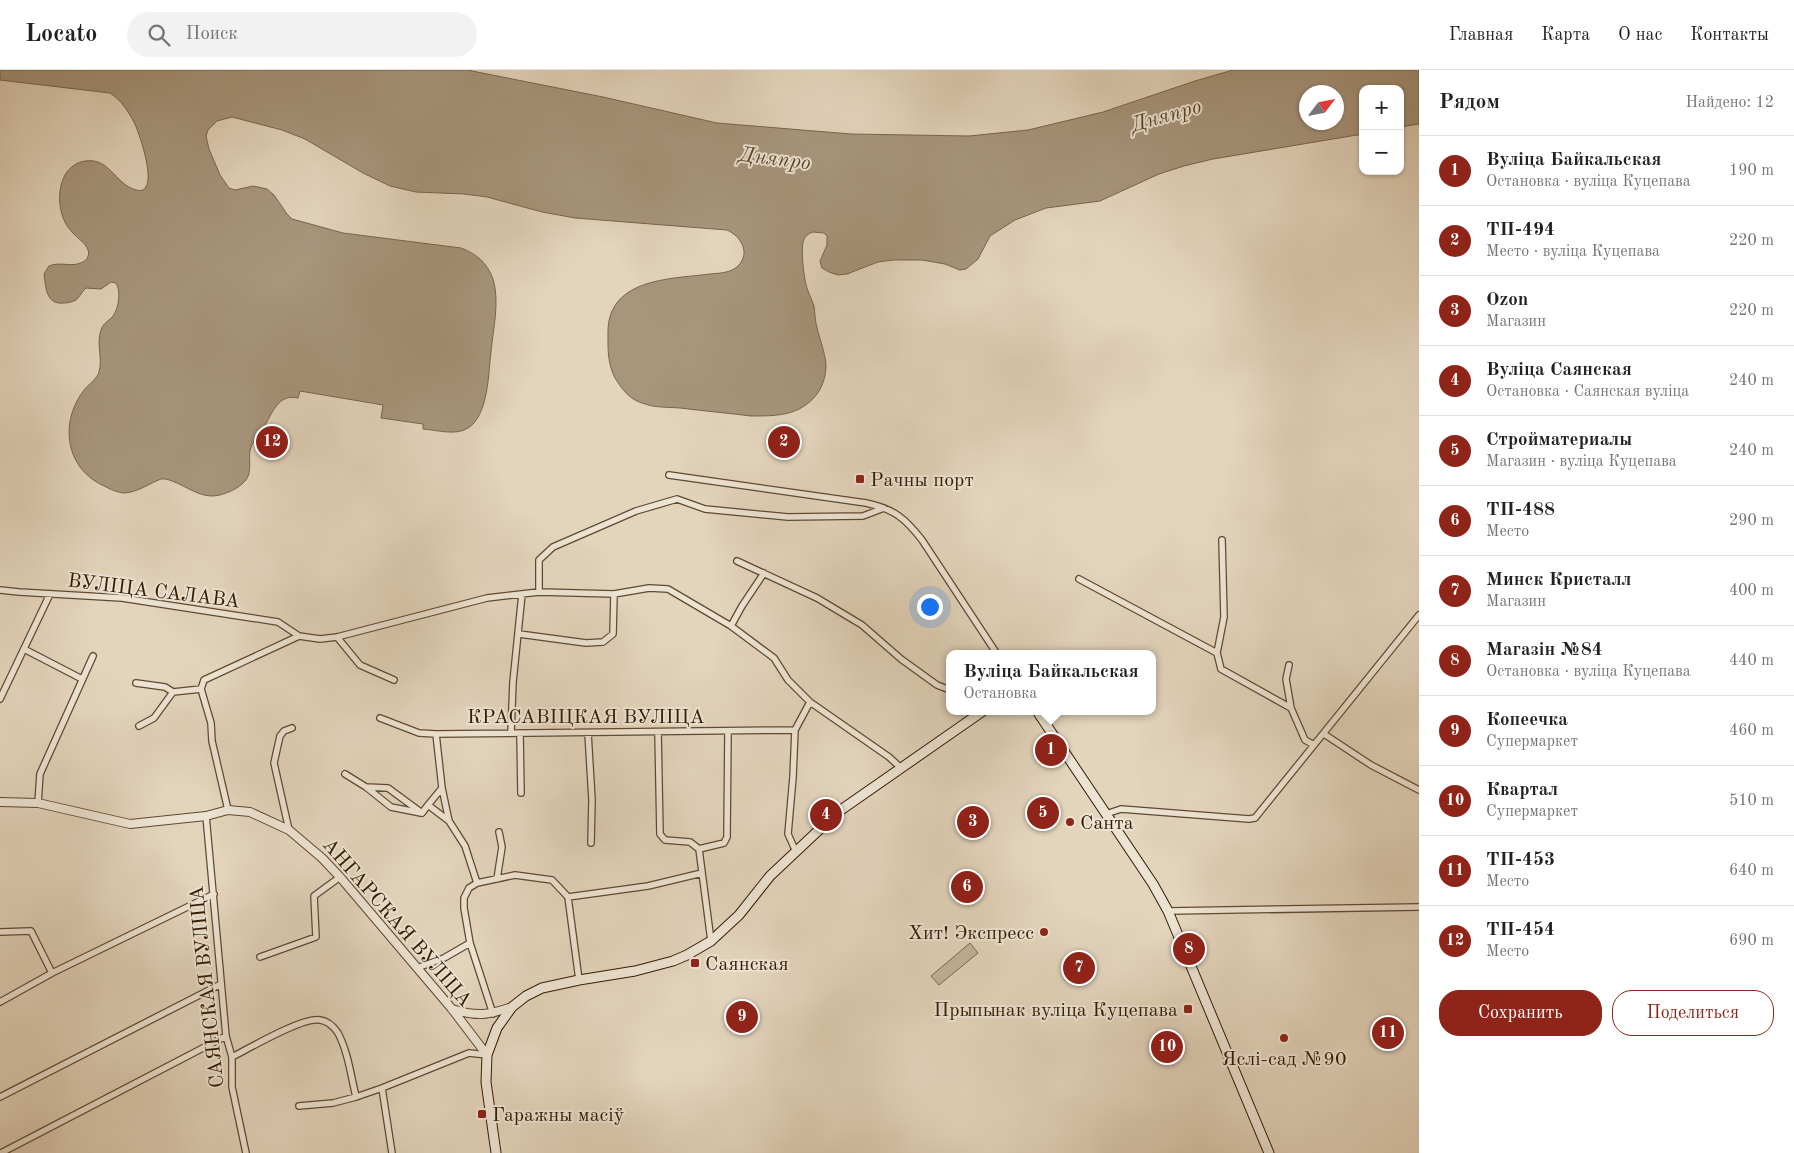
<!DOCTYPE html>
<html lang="ru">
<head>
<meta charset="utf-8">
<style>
	:root { --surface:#fff; --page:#f2f2f2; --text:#202124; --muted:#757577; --line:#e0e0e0; --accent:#8f2418 }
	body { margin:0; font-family:"Old Standard TT",serif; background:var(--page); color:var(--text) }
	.controls { position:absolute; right:15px; top:15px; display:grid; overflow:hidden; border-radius:10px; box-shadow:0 1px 4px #0004 }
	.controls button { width:45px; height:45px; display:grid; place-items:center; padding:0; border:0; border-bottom:1px solid var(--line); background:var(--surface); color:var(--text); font:25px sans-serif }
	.compass { position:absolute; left:1299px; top:15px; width:45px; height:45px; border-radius:50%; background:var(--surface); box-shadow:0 1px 4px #0004; rotate:58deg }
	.you { position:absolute; left:929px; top:536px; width:18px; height:18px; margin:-12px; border:4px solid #fff; border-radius:50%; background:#1a73e8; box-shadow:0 0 0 8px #1a73e833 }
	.badge { display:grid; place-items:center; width:32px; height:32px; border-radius:50%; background:var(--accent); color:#fff; font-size:16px; font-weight:700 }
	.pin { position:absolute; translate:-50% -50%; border:2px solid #fff; box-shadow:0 1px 5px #0006 }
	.popup { position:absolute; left:946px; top:580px; width:210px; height:65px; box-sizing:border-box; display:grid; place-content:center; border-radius:10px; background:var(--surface); filter:drop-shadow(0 1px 4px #0005); font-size:16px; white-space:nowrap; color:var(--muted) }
	.popup b { font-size:19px; color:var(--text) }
	.popup::after { content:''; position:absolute; left:50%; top:100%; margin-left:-10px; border:10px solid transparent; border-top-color:var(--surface) }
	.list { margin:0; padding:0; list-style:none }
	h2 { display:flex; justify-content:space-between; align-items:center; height:65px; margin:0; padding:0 20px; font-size:21px }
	h2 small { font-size:16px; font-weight:400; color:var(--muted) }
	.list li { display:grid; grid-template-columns:32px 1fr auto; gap:15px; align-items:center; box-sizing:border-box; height:70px; padding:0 20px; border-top:1px solid var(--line) }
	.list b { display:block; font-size:19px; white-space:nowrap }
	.list p { margin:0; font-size:16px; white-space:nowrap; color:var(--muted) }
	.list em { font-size:16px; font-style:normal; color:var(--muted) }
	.actions { display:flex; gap:10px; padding:15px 20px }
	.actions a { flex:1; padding:11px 0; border:1px solid var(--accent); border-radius:20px; text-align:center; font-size:18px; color:var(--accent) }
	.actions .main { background:var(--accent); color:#fff }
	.icon { flex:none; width:28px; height:28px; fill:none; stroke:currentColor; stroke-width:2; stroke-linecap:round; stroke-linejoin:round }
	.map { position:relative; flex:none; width:1419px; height:1083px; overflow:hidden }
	header { display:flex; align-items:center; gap:30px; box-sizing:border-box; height:70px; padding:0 25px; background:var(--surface); border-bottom:1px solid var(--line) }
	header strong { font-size:24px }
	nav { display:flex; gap:28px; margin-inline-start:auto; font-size:18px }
	.search { width:350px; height:45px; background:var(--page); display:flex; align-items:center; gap:12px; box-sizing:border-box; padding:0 18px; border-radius:28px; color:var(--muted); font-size:19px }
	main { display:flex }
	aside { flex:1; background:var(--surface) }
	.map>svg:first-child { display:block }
	.green { fill:#c5b59c; stroke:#7c684e }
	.water { fill:#a7957c; stroke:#79644a; fill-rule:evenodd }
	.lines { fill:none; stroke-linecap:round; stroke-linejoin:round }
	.minor-casing { stroke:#5f492f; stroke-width:8 }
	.tertiary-casing { stroke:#5f492f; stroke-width:10 }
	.secondary-casing { stroke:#331b00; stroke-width:11 }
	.minor { stroke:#ede3d3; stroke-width:5.5 }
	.tertiary { stroke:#ede3d3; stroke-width:8 }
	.secondary { stroke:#ede3d3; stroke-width:9 }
	.poi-dot { fill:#8f2418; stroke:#ede3d3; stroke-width:2 }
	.labels { text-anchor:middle; stroke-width:4; stroke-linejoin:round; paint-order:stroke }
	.poi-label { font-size:20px; fill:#331b00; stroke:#ede3d3; text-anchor:start }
	.street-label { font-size:20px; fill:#331b00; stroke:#ede3d3 }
	.water-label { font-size:21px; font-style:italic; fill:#5c462b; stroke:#ede3d3 }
</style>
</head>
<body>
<header>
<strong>Locato</strong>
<div class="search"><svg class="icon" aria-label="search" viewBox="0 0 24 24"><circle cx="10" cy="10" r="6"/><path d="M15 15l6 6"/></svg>Поиск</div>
<nav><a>Главная</a><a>Карта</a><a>О нас</a><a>Контакты</a></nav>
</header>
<main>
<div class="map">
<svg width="1419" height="1083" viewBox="0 0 1419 1083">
	<rect width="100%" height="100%" fill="#e3d4bc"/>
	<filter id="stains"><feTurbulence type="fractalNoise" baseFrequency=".004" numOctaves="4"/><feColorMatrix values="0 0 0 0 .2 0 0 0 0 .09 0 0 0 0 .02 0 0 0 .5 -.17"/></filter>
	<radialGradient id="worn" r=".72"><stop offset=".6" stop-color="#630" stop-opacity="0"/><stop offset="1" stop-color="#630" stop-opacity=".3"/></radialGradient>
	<!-- green -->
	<path class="green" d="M 970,873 L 978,883 L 939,915 L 931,906 Z"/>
	<!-- water -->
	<path class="water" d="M 0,0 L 467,0 L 603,27 L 717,53 L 851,64 L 969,66 L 1028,60 L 1103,42 L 1195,11 L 1233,0 L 1419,0 L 1419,54 L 1400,57 L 1400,19 L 1363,19 L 1363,64 L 1213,89 L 1184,96 L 1159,104 L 1100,131 L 1046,138 L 1015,150 L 990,166 L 978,189 L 966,199 L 960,200 L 945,194 L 922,190 L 893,190 L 878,192 L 847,204 L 838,205 L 829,202 L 822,198 L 820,191 L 827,175 L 827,166 L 824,163 L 813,162 C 810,163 806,165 804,169 C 800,177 804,212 808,221 C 810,226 812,230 814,236 C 815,243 815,251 817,258 C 820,270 825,282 826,295 C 826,305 823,316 817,324 C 800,346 777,346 751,346 C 728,343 704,341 680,338 C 668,337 654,338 642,333 C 629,329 622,319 615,308 C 607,292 608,278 608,260 C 610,208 671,209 710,204 C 720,203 731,203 738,196 C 751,183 741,166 727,160 L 575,148 L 542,142 L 487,127 L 464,124 L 416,122 L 390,116 L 363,103 L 305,69 L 282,60 L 232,47 L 217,51 L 208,60 L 206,66 L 209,79 L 220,105 L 229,118 L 235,120 L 253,116 L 267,119 L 274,125 L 287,144 L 292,149 L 343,163 L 461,178 C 477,184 487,193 493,209 C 500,232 493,259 491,282 C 489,297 489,313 485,328 C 483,338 478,352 468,358 C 456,366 437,360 423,359 L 423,354 L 381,348 L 383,335 L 300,321 L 298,328 C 278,323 272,344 264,357 C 260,364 254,369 251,377 C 248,385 251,394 249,403 C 247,416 224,426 212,426 C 196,426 182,413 166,409 L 161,409 C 150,413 138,422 125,423 C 118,423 110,419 104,416 C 75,403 63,373 72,343 C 75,334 79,326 85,319 C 89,314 97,309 99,302 C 103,288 96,274 101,260 C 103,253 109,251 113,246 C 119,238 121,221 116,213 L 111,212 L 101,219 L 86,218 C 82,221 80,227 76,230 C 72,232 68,233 64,233 C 46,235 46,218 44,204 L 49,196 C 60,191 72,198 83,192 C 87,190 90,185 88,180 C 86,173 77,168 73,163 C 59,150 56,124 64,107 C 67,100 74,94 81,92 C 109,84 114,114 136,120 C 162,127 139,62 134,52 C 128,41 121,30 110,23 L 0,10 ZM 1336,22 L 1336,52 L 1306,52 L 1306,22 Z"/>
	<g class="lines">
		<!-- minor casing -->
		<g class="minor-casing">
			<path id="minor" d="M 669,405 L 866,433 C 894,439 905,448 922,470 L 997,584
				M 1222,470 L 1224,547 L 1217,583 L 1221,599 L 1291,638
				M 737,491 L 817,528 L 862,555 L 901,589 L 937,615 L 950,620
				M 1079,509 L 1217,583
				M 0,520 L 19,522 L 122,528 L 278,552 L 299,566 L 320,569 L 337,567 L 487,528 L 539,522 L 614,524 L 649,518 L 668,519 L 731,556 L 774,588 L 788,610 L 810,632 L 889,687 L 901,698
				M 539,522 L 539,490 L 553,477 L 636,441 L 677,429 L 705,439 L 788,447 L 863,446 L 884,438
				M 731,556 L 742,536 L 764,503
				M 519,564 L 586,573 L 603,572 L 613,564 L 614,524
				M 337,567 L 360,595 L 394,610
				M 24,579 L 82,609
				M 1289,595 L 1286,609 L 1291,638 L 1305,670 L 1314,675
				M 136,613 L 165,617 L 173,622 L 201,619
				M 0,629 L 50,524
				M 380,648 L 419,663 L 436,664 L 795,660
				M 139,656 L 154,648 L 173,622
				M 511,662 L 513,612 L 522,524
				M 658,662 L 660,764 L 665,770 L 690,772 L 699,779
				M 520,663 L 521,723
				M 588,663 L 592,730 L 591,773
				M 436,664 L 442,718 L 449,751 L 465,776 L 477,813 L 469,818 L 464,828 L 464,838 L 470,873 L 493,944
				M 1324,664 L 1371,695 L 1419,720
				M 345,704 L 366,717 L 388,718 L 422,743 L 428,735
				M 366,717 L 391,737 L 421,743
				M 442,718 L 428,735 L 449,751
				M 38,733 L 40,704 L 93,586
				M 228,740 L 212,671 L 211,653 L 201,619 L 204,610 L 299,566
				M 1106,744 L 1121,739 L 1249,749 L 1255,748 L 1419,545
				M 206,746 L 226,966 L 232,987 L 232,1017 L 246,1083
				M 289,760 L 274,693 L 280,666 L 284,661 L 292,658
				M 699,779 L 724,773 L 727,767 L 728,662
				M 699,779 L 711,871
				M 796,782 L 788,764 L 793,707 L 795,660 L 810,632
				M 497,809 L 502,777 L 499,762
				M 477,813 L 515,805 L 552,810 L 568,827
				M 568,827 L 648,816 L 702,803
				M 568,827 L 579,910
				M 1168,841 L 1419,837
				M 0,862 L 31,861 L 52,903
				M 260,887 L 316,867 L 314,826 L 340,807
				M 417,898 L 444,888 L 470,873
				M 0,932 L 52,903 L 214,824
				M 232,987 C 250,978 302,947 320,950 C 328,951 334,957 338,963 C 348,982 351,1006 356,1027
				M 382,1018 L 392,1083
				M 0,1027 L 221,914
				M 299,1036 L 333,1033 L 356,1027 L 382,1018 L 469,983 L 487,985
				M 1,1083 L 226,966"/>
		</g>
		<!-- tertiary casing -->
		<g class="tertiary-casing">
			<path id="tertiary" d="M 0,732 L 38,733 L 130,754 L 206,746 L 228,740 L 250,742 L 289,760 L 322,788 L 340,807 L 452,939 L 487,985
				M 452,939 C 477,947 488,945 512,937"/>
		</g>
		<!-- secondary casing -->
		<g class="secondary-casing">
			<path id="secondary" d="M 1037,641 L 1153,814 L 1168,841 L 1269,1083
				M 496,1083 L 486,1012 L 487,985 L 497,958 L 512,937 L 526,926 L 542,918 L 579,910 L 635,901 L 673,891 L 687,885 L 711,871 L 739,845 L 770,806 L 838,742 L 983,641"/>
		</g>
		<!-- minor -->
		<use href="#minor" class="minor"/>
		<!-- tertiary -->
		<use href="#tertiary" class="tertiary"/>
		<!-- secondary -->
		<use href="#secondary" class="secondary"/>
	</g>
	<!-- markers -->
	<g class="poi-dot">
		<rect x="855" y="404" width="10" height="10" rx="2.5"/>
		<circle cx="1070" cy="752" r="5"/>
		<circle cx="1044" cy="862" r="5"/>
		<rect x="690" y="888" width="10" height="10" rx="2.5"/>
		<rect x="1183" y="934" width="10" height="10" rx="2.5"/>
		<circle cx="1284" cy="968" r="5"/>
		<rect x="477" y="1039" width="10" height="10" rx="2.5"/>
	</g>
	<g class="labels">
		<!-- poi labels -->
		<g class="poi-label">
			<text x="870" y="416">Рачны порт</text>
			<text x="1080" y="759">Санта</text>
			<text x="1034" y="869" text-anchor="end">Хит! Экспресс</text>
			<text x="705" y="900">Саянская</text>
			<text x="1178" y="946" text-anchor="end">Прыпынак вуліца Куцепава</text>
			<text x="1284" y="995" text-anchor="middle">Яслі-сад №90</text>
			<text x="492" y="1051">Гаражны масіў</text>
		</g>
		<!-- street labels -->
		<g class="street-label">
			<text transform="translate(154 520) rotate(7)" y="7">ВУЛІЦА САЛАВА</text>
			<text x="586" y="653">КРАСАВІЦКАЯ ВУЛІЦА</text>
			<text transform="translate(398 852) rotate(49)" y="7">АНГАРСКАЯ ВУЛІЦА</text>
			<text transform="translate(206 917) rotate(-96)" y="7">САЯНСКАЯ ВУЛІЦА</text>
		</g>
		<!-- water labels -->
		<g class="water-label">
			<text transform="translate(1166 45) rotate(-16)" y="7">Дняпро</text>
			<text transform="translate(775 88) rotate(7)" y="7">Дняпро</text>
		</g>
	</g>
	<rect width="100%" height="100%" filter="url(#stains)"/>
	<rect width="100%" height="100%" fill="url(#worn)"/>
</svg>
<div class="controls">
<button>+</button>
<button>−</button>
</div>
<svg class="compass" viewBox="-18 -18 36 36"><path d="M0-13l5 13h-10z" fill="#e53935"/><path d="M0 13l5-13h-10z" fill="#757577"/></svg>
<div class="you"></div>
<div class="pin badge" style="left:1051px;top:680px">1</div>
<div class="popup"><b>Вуліца Байкальская</b>Остановка</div>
<div class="pin badge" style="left:784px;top:372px">2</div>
<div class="pin badge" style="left:973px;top:752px">3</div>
<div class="pin badge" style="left:826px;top:745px">4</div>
<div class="pin badge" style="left:1043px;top:743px">5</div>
<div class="pin badge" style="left:967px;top:817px">6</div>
<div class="pin badge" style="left:1079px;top:898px">7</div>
<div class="pin badge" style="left:1189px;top:879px">8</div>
<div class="pin badge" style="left:742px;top:947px">9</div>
<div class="pin badge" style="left:1167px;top:977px">10</div>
<div class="pin badge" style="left:1388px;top:963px">11</div>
<div class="pin badge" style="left:272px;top:372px">12</div>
</div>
<aside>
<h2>Рядом<small>Найдено: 12</small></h2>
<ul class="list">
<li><span class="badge">1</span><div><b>Вуліца Байкальская</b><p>Остановка · вуліца Куцепава</p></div><em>190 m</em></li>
<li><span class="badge">2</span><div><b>ТП-494</b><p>Место · вуліца Куцепава</p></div><em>220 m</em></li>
<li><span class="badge">3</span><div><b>Ozon</b><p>Магазин</p></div><em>220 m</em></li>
<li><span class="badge">4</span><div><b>Вуліца Саянская</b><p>Остановка · Саянская вуліца</p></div><em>240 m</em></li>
<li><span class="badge">5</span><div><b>Стройматериалы</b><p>Магазин · вуліца Куцепава</p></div><em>240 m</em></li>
<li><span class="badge">6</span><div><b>ТП-488</b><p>Место</p></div><em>290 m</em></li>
<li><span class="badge">7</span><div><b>Минск Кристалл</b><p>Магазин</p></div><em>400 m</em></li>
<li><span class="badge">8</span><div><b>Магазін №84</b><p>Остановка · вуліца Куцепава</p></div><em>440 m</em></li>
<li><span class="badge">9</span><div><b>Копеечка</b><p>Супермаркет</p></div><em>460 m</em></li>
<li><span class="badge">10</span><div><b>Квартал</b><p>Супермаркет</p></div><em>510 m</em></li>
<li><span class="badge">11</span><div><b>ТП-453</b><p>Место</p></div><em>640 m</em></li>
<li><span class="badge">12</span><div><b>ТП-454</b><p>Место</p></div><em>690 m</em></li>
</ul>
<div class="actions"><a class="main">Сохранить</a><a>Поделиться</a></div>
</aside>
</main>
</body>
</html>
